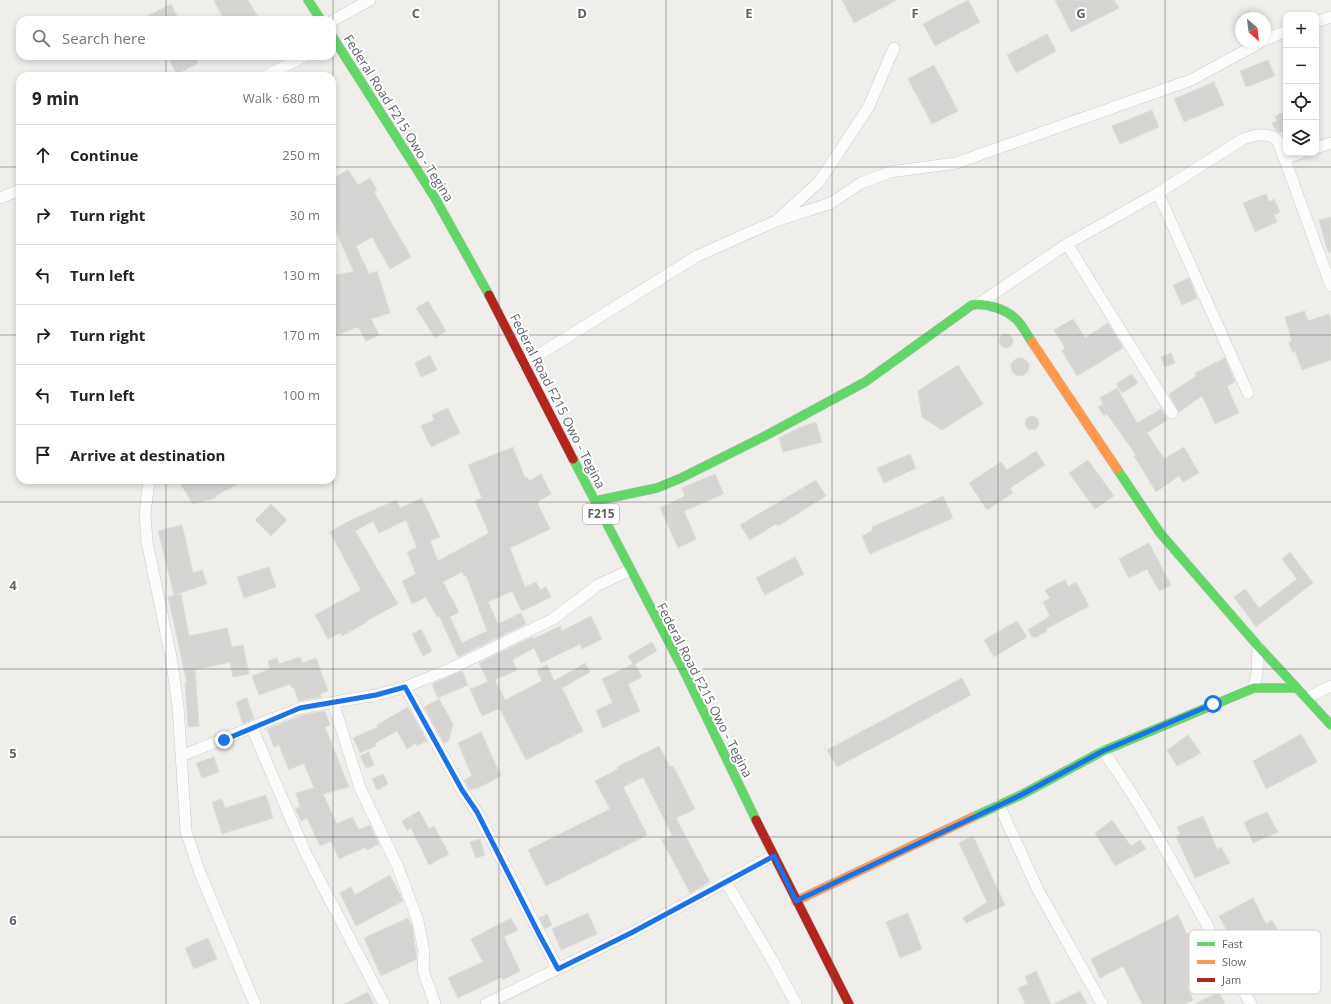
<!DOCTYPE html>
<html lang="en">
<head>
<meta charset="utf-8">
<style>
	:root { --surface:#fff; --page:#f6f6f6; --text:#222; --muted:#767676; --line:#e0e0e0 }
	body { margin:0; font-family:"Open Sans",sans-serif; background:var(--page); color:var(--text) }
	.controls { position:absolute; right:12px; top:12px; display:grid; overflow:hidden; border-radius:8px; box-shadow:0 2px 6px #0003 }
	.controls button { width:36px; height:36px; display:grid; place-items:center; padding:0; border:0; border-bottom:1px solid var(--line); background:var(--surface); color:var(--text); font:20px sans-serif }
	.compass { position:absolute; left:1235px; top:12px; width:36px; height:36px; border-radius:50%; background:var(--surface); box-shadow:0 2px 6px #0003; rotate:152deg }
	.stop { position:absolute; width:12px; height:12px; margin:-9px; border:3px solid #1a73e8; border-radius:50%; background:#fff }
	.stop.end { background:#1a73e8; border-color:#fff; box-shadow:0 1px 4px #0008 }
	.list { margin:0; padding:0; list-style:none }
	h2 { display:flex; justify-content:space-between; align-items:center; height:52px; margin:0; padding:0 16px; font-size:17px }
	h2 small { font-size:13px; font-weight:400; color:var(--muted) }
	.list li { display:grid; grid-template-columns:26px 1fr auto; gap:12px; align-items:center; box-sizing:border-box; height:60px; padding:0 16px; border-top:1px solid var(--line) }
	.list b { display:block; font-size:15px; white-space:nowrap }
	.list em { font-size:13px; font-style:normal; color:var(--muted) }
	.icon { flex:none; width:22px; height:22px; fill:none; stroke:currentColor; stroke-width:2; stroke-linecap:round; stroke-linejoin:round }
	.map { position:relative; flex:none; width:1331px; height:1004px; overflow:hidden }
	.search { position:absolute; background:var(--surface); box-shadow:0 2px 6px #0003; left:16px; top:16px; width:320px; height:44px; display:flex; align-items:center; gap:10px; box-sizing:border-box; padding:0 14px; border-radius:12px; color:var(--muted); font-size:15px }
	.panel { position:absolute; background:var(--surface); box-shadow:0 2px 6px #0003; left:16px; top:72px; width:320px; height:412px; border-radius:12px }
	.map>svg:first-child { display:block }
	.building { fill:#d6d5d3; stroke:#deddd9; fill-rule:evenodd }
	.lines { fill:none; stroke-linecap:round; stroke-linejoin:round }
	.street-casing { stroke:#cbcccc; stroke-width:12 }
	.fast-casing { stroke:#cacacb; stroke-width:10 }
	.slow-casing { stroke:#cacacb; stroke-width:10 }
	.jam-casing { stroke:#cacacb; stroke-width:10 }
	.street { stroke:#fdfcfc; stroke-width:11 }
	.fast { stroke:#63d668; stroke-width:9 }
	.slow { stroke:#ff974d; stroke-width:9 }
	.jam { stroke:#b3261e; stroke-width:9 }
	.route { stroke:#1a73e8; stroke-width:5 }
	.grid { fill:none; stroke:#5f6368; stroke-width:1; stroke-opacity:0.55 }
	.labels { text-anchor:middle; stroke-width:4; stroke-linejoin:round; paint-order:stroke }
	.shield { fill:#fff; stroke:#8f9295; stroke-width:1 }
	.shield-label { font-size:12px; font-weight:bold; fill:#5f6368 }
	.street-label { font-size:13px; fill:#5f6368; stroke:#fff }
	.key { fill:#fff; stroke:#cfd0d2; stroke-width:1 }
	.key-label { font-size:11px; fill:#5f6368 }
	.grid-label { font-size:13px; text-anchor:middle; font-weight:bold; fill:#5f6368; stroke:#fff; stroke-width:4; stroke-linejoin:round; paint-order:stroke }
</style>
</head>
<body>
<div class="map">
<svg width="1331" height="1004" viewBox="0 0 1331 1004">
	<rect width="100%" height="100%" fill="#efeeea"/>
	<!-- building -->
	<path class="building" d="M 214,0 L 248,0 L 260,20 L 224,20 Z
		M 842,0 L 897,0 L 854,23 Z
		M 968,0 L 980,22 L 935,46 L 923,24 Z
		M 1055,0 L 1114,0 L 1119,8 L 1071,32 Z
		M 171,4 L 179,20 L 140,20 Z
		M 1047,34 L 1056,51 L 1016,73 L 1007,55 Z
		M 179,56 L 195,56 L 198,63 L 177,74 L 170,61 Z
		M 1268,60 L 1275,76 L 1246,87 L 1240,71 Z
		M 934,65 L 958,111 L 932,124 L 908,79 Z
		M 1214,82 L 1224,105 L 1184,122 L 1174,99 Z
		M 1152,110 L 1159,127 L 1120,144 L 1112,126 Z
		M 1286,111 L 1286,139 L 1282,131 L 1279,133 L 1276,131 L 1272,123 L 1277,121 L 1275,116 Z
		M 348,170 L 358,185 L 370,178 L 377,190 L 374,192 L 411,257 L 390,269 L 372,237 L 356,246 L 369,274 L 377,271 L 390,313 L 371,319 L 379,335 L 366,341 L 358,327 L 332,337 L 332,275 L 354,272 L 332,223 L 332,179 Z
		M 1266,194 L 1269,202 L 1274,199 L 1280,212 L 1274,215 L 1277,222 L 1255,232 L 1243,203 Z
		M 1331,217 L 1331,252 L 1328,252 L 1319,220 Z
		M 1189,278 L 1197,298 L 1182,305 L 1173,285 Z
		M 428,301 L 446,331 L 435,338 L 416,308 Z
		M 1305,311 L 1308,321 L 1329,314 L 1331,320 L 1331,360 L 1302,370 L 1295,351 L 1292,352 L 1289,342 L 1292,341 L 1285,317 Z
		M 1073,319 L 1085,338 L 1108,323 L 1123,348 L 1077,376 L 1062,351 L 1065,348 L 1054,330 Z
		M999 341a7 7 0 1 1 14 0a7 7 0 1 1-14 0Z
		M 1171,353 L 1175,363 L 1165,367 L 1161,357 Z
		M 430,355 L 437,370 L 421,377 L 415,363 Z
		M 1225,358 L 1235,382 L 1227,386 L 1239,413 L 1215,424 L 1202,396 L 1179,412 L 1169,394 L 1196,376 L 1195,373 Z
		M1011 367a9 9 0 1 1 18 0a9 9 0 1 1-18 0Z
		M 958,365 L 983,404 L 942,430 L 922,417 L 918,391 Z
		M 1132,374 L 1138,383 L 1122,393 L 1116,384 Z
		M 1117,388 L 1137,423 L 1161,409 L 1167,420 L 1147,433 L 1164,459 L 1184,447 L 1199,473 L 1183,482 L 1179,476 L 1156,492 L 1134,456 L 1136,455 L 1107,414 L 1104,416 L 1098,407 L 1103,404 L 1100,398 Z
		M 448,408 L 460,433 L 431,447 L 421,426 L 434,420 L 432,415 Z
		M1025 423a7 7 0 1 1 14 0a7 7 0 1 1-14 0Z
		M 816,422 L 822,442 L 783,452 L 779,438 L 801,427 Z
		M 513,447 L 525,478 L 527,477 L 529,481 L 541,474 L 551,494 L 537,502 L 550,529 L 510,548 L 525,587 L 536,582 L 540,590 L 546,587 L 551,597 L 522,611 L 512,591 L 488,602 L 498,624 L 521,613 L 526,624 L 458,657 L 439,616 L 437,617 L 426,597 L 412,604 L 402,581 L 416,574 L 407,552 L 417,548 L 406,520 L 379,533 L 373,521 L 355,531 L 398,604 L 366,621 L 367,622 L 342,636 L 340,633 L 328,639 L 315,615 L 361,590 L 330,532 L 349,521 L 396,500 L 400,508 L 422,498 L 440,537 L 430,541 L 438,561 L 489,533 L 475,501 L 482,498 L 468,465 ZM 462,572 L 464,576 L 466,575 L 487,631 L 462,643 L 450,617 L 459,612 L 443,582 Z
		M 1036,451 L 1045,465 L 1010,488 L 1013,493 L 987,510 L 969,483 L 1001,462 L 1007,470 Z
		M 910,454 L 916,468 L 884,483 L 877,468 Z
		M 1088,460 L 1114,496 L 1095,509 L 1069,473 Z
		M 715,474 L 724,494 L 684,511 L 696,539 L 678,548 L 660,508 L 685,496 L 682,488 Z
		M 178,480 L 245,480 L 215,496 L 216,498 L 193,504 Z
		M 816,480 L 826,496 L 778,526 L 776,524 L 750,540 L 740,525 Z
		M 943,496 L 953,518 L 870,554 L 862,536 L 873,530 L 872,527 Z
		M 271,504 L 287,520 L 271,536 L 255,520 Z
		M 182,525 L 193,573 L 202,570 L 207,584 L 174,595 L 158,531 Z
		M 1149,543 L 1171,585 L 1159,591 L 1147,569 L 1129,578 L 1119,559 Z
		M 1290,552 L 1313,583 L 1256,627 L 1234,597 L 1245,589 L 1259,608 L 1297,579 L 1282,559 Z
		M 795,557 L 804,574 L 765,595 L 756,578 Z
		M 269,567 L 276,587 L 244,598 L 237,577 Z
		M 1065,580 L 1068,587 L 1076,582 L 1089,606 L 1046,629 L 1047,631 L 1035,638 L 1034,636 L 1032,637 L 1028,630 L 1050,616 L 1043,602 L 1050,598 L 1045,590 Z
		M 181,594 L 189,636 L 227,628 L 232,647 L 243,645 L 249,674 L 233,677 L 230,662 L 195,670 L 199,726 L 188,727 L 185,683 L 187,683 L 168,597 Z
		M 591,616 L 602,639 L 582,649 L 580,644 L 541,663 L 534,648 L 512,660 L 517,670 L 495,680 L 505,700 L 542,681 L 537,670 L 547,665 L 554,681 L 585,663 L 590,672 L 562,688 L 583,731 L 526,760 L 501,711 L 498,709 L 482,716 L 470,689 L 488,682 L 479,663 L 532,637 L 533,639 L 560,626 L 562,631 Z
		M 1017,621 L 1027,637 L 994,657 L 984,640 Z
		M 421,629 L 432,651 L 423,656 L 412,634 Z
		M 652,642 L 657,651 L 635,664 L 642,677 L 628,684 L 640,711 L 603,728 L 596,710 L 613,703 L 602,679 L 633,664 L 628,656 Z
		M 300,657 L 302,663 L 316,658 L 328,691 L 320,694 L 321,697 L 298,701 L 294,687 L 292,688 L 290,684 L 259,695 L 252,676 L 270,669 L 268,661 L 277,658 L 279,664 Z
		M 462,671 L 468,685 L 438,698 L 432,684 Z
		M 962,678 L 971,695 L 837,767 L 827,750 Z
		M 247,698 L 254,719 L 243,724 L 236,702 Z
		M 439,699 L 453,724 L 449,740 L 444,743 L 424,707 Z
		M 408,707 L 427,741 L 417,746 L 416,743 L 407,749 L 397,731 L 375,743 L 376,746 L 360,753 L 353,738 L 378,727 L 377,725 Z
		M 325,711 L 330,725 L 325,727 L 349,787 L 323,794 L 337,824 L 352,817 L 359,830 L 370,825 L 379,844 L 367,850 L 366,847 L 339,859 L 331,841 L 320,846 L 307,818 L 301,821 L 295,809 L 300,807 L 296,793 L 314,788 L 304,763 L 289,770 L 279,745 L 274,747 L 267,729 L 303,715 Z
		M 481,732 L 501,776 L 476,789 L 475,788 L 470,790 L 464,780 L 472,776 L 458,743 Z
		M 1301,734 L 1317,762 L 1266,789 L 1253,761 Z
		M 1188,735 L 1201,753 L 1177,766 L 1167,750 Z
		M 659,746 L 670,767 L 673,766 L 695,809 L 676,818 L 710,882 L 690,893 L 662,840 L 672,835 L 643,777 L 623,787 L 647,835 L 546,886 L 528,850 L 610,809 L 595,781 L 618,769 L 617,767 Z
		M 369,752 L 374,765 L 366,768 L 360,756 Z
		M 214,757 L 219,772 L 202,778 L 196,763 Z
		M 383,774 L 388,784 L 377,790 L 372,779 Z
		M 266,795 L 273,818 L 222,834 L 212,802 L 222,799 L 225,808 Z
		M 419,811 L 429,829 L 434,826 L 449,854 L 429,865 L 411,828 L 407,831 L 402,821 Z
		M 1267,812 L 1278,832 L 1253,843 L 1244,822 Z
		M 1203,816 L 1217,849 L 1221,847 L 1230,863 L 1195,878 L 1176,836 L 1180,834 L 1177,827 Z
		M 1112,820 L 1131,846 L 1140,840 L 1146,849 L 1115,866 L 1095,833 Z
		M 973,836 L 1005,905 L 966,923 L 963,918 L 987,902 L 959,843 Z
		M 480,839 L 485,855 L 476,858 L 470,842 Z
		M 390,875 L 403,901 L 356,926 L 340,893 L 351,887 L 355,895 Z
		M 1253,898 L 1266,924 L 1272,920 L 1283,939 L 1253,958 L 1243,934 L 1233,942 L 1219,916 Z
		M 588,913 L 597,934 L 561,950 L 552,929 Z
		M 908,913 L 922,949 L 900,958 L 886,922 Z
		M 547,914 L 552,925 L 545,929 L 539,918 Z
		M 1178,915 L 1187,934 L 1189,933 L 1202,956 L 1204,955 L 1214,973 L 1187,986 L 1193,1000 L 1185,1004 L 1142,1004 L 1123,966 L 1100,978 L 1091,959 Z
		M 408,918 L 412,926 L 417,959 L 381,976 L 364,938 Z
		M 511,918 L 518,930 L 504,937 L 520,971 L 503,980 L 502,977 L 458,998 L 448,978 L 483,962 L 471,939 Z
		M 208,938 L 217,959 L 194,969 L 185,948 Z
		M 1036,971 L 1051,1004 L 1025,1004 L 1018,988 L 1028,984 L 1025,977 Z
		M 1080,991 L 1087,1004 L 1054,1004 Z
		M 368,992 L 374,1004 L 344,1004 Z
		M 1219,992 L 1225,1004 L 1195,1004 Z"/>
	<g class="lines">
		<!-- street casing -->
		<g class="street-casing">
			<path id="street" d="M 332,21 L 370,0
				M 1316,22 L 1331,17
				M 1265,40 L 1286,31
				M 266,76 L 305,56
				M 1316,148 L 1331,143
				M 1286,158 L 1301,153
				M 1158,193 L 1248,393
				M 0,198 L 20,190
				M 776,221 L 831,203 L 861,183 L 890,172 L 956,163 L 1191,80 L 1261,42
				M 1067,244 L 1172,413
				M 980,303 L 1067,244 L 1158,193 L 1243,139 C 1255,135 1268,131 1278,141 L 1331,286
				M 524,364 L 697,256 L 776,221 L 819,182 L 868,108 L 894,48
				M 149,480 L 145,513 L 147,542 L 171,657 L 178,706 L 186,831 L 200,873 L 255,1004
				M 405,687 L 462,790 L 477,812 L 558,969
				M 1254,688 L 1257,674 L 1258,646
				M 1307,698 L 1331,686
				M 333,702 L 360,788 L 397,865 L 418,921 L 424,952 L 423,970 L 435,1004
				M 252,728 L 306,854 L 384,1004
				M 1103,751 C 1160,830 1202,920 1251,1004
				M 181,756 L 300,708 L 376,695 L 405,687 L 450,669 L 553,619 L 598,585 L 630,570
				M 999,805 L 1038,890 L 1102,1004
				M 726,882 L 771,958 L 796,1004
				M 486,1004 L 631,933 L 773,856"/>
		</g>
		<!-- fast casing -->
		<g class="fast-casing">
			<path id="fast" d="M 308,0 L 321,20
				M 332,36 L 435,198 L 489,295
				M 573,459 L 685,673 L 756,820
				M 1117,469 L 1160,533 L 1258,646 L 1331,725
				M 595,501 L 657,488 L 681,478 L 765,436 L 865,382 L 972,305 C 987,303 1006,309 1017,320 C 1023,326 1027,335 1032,342
				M 973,817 L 1021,795 L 1103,751 L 1254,688 L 1296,688"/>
		</g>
		<!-- slow casing -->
		<g class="slow-casing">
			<path id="slow" d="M 1032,342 L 1117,469
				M 796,901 L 973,817"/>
		</g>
		<!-- jam casing -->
		<g class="jam-casing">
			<path id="jam" d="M 489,295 L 573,459
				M 756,820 L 849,1004"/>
		</g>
		<!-- street -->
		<use href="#street" class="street"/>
		<!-- fast -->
		<use href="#fast" class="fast"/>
		<!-- slow -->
		<use href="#slow" class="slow"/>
		<!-- jam -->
		<use href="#jam" class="jam"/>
	</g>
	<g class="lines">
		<!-- route -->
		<path class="route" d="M 224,740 L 300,708 L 376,695 L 405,687 L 462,790 L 477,812 L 539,934 L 558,969 L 631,933 L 774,856 L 796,901 L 1021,795 L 1103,751 L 1213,704"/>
	</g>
	<!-- grid -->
	<path class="grid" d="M 166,0 L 166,20M 333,0 L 333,1004M 499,0 L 499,1004M 666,0 L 666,1004M 832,0 L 832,1004M 998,0 L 998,1004M 1165,0 L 1165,1004M 166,56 L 166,76M 0,167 L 20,167M 332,167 L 1331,167M 0,335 L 20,335M 332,335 L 1331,335M 166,480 L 166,1004M 0,502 L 1331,502M 0,669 L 1331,669M 0,837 L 1331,837"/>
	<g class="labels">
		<!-- shield labels -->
		<rect class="shield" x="583" y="504" width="36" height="20" rx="3"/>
		<g class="shield-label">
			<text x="601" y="518">F215</text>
		</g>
		<!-- street labels -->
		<g class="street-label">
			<text transform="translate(399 118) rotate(58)" y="5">Federal Road F215 Owo - Tegina</text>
			<text transform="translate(558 401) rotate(63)" y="5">Federal Road F215 Owo - Tegina</text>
			<text transform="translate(705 690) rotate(63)" y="5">Federal Road F215 Owo - Tegina</text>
		</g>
	</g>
	<!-- legend -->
	<rect x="1189" y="930" width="132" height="64" rx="6" class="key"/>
	<rect x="1197" y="942" width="18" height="4" fill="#63d668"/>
	<rect x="1197" y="960" width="18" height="4" fill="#ff974d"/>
	<rect x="1197" y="978" width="18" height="4" fill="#b3261e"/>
	<g class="key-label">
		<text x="1222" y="948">Fast</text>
		<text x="1222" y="966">Slow</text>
		<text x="1222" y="984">Jam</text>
	</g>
	<g class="grid-label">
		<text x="416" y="18">C</text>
		<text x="582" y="18">D</text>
		<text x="749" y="18">E</text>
		<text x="915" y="18">F</text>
		<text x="1081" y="18">G</text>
		<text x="13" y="590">4</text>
		<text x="13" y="758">5</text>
		<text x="13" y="925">6</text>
	</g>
</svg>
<div class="controls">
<button>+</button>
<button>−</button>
<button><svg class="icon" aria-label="locate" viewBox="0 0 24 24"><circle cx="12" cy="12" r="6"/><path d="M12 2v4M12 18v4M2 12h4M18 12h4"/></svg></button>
<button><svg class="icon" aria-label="layers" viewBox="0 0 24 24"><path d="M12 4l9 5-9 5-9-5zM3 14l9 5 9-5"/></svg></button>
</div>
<svg class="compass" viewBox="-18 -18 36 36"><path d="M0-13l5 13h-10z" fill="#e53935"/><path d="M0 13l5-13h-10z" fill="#767676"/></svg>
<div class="stop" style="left:1213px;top:704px"></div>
<div class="stop end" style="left:224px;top:740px"></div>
<div class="search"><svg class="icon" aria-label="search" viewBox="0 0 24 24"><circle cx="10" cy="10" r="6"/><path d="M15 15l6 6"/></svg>Search here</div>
<section class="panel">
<h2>9 min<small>Walk · 680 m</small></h2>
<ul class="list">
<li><svg class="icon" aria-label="ahead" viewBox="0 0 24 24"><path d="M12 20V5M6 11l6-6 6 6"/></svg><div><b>Continue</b></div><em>250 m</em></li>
<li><svg class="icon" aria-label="right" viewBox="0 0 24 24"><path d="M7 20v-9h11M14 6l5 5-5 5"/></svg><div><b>Turn right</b></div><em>30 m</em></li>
<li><svg class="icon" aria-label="left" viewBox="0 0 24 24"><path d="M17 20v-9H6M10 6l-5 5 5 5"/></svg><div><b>Turn left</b></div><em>130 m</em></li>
<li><svg class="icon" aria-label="right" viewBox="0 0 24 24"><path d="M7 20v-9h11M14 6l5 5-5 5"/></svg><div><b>Turn right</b></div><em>170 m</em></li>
<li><svg class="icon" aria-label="left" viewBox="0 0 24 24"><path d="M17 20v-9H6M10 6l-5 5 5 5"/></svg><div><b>Turn left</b></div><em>100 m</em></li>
<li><svg class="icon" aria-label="arrive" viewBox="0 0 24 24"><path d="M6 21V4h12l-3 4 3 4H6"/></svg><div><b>Arrive at destination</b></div></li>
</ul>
</section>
</div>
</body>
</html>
